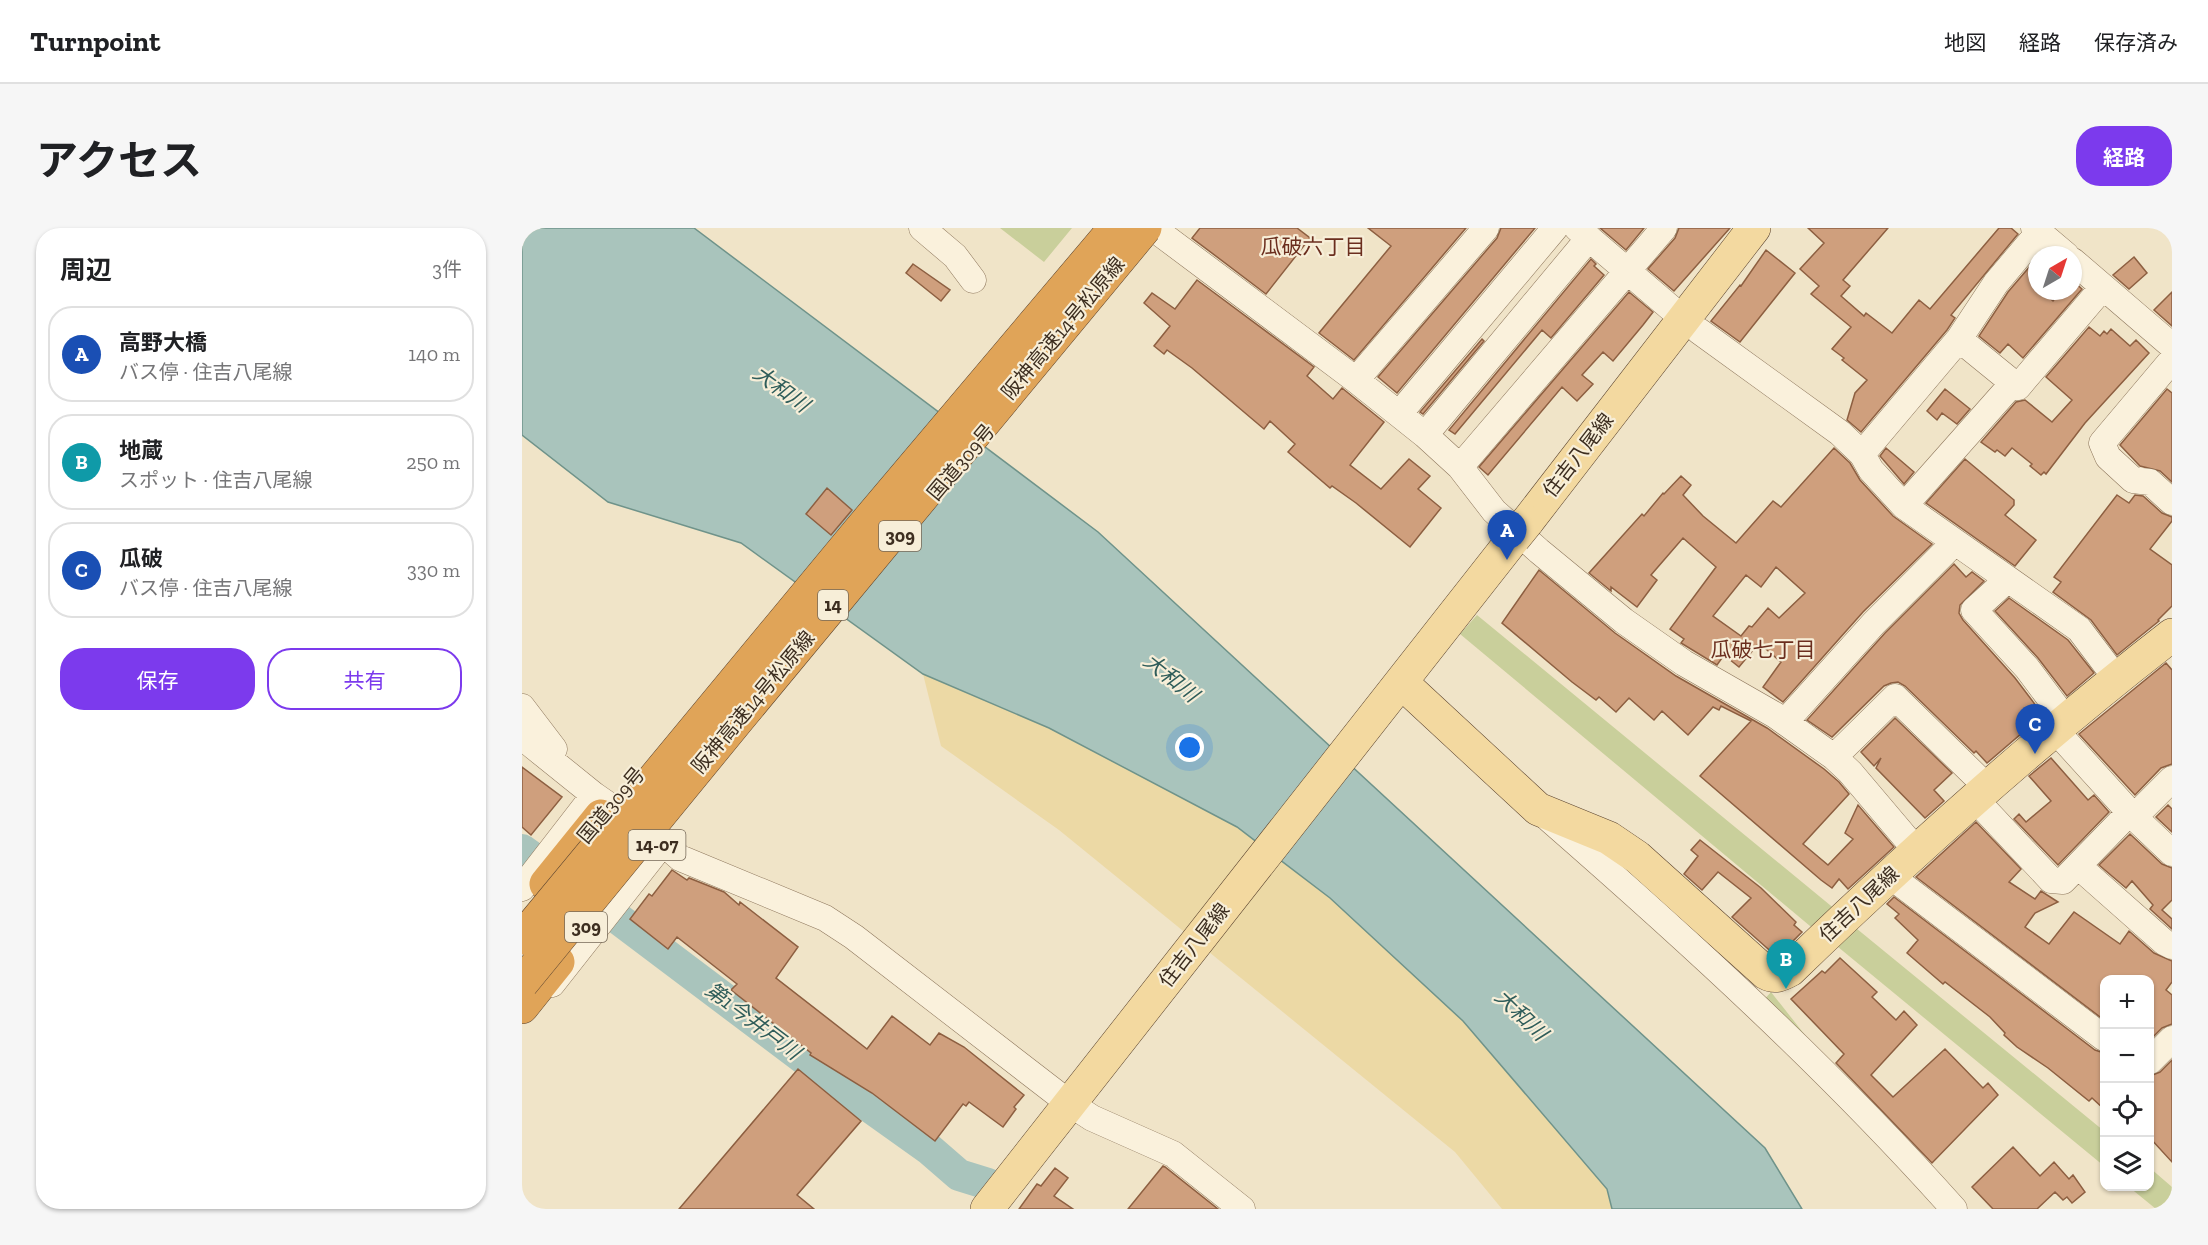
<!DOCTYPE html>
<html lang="ja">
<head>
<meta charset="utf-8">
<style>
	:root { --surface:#fff; --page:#f6f6f6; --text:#202124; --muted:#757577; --line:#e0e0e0; --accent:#7c3aed }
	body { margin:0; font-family:"Zilla Slab","Noto Sans JP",serif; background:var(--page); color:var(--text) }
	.controls { position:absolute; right:18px; bottom:18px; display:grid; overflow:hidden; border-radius:12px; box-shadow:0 2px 4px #0004 }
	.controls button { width:54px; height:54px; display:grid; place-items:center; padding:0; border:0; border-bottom:2px solid var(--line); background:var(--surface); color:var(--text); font:30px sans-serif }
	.compass { position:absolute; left:1506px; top:18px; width:54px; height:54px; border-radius:50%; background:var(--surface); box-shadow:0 2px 4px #0004; rotate:39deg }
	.you { position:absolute; left:668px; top:520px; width:21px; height:21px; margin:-15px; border:4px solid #fff; border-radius:50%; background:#1a73e8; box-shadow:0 0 0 9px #1a73e833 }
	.badge { display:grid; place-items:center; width:39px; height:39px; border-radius:50%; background:var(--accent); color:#fff; font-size:20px; font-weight:700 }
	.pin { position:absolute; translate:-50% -50px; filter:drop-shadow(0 2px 3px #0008) }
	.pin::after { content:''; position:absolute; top:32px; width:21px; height:18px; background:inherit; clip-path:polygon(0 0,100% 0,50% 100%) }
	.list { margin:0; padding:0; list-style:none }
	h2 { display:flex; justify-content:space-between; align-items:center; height:78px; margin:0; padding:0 24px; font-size:26px }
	h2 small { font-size:20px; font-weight:400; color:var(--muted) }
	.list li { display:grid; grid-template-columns:39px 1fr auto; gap:18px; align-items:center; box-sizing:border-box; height:96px; margin:0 12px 12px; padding:0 12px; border:2px solid var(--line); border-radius:24px }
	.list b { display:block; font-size:22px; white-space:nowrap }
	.list p { margin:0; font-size:20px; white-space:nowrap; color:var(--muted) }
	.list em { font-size:20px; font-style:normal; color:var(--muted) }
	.actions { display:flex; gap:12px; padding:18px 24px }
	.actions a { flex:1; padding:14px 0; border:2px solid var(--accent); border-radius:24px; text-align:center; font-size:21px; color:var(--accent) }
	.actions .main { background:var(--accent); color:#fff }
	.icon { flex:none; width:33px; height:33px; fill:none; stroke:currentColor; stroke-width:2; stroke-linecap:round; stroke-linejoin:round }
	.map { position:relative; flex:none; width:1650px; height:981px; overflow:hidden; border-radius:24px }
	header { display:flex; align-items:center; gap:36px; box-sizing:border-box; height:84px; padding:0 30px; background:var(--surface); border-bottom:2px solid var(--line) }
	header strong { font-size:28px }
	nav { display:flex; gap:33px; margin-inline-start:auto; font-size:21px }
	.intro { display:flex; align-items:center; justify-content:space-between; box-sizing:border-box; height:144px; padding:0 36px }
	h1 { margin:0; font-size:42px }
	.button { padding:15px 27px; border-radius:24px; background:var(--accent); color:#fff; font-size:21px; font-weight:700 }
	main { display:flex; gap:36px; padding:0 36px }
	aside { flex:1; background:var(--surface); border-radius:24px; box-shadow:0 2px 4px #0004 }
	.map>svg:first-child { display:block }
	.green { fill:#c9cf9b }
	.sand { fill:#ecd9a5 }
	.water { fill:#a9c4bc; stroke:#6f938a; stroke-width:1.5 }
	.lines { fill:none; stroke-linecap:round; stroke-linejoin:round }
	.river { stroke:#a9c4bc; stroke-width:32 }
	.building { fill:#cf9f7d; stroke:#8d5f41; stroke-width:1.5; fill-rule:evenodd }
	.minor-casing { stroke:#8d765c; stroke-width:27 }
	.major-casing { stroke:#5b4430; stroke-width:34 }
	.highway-casing { stroke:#5b4430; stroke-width:34 }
	.minor { stroke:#faf1dc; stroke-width:26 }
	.major { stroke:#f3d9a0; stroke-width:33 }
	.highway { stroke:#e0a458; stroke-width:33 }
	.major-bridge-casing { stroke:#5b4430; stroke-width:34; stroke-linecap:butt }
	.highway-bridge-casing { stroke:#5b4430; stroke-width:34; stroke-linecap:butt }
	.major-bridge { stroke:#f3d9a0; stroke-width:33 }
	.highway-bridge { stroke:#e0a458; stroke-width:33 }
	.labels { text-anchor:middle; stroke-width:4.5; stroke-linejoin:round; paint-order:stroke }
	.shield { fill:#f7eed8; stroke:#756857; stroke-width:1.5 }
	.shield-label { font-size:18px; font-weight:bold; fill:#3d2e20 }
	.street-label { font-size:20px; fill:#3d2e20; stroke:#f7eed8 }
	.neighbourhood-label { font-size:21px; fill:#6b2e1e; stroke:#f7eed8 }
	.water-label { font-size:21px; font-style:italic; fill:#2f5d5a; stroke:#f7eed8 }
</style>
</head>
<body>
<header>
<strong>Turnpoint</strong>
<nav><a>地図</a><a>経路</a><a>保存済み</a></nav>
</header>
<div class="intro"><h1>アクセス</h1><a class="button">経路</a></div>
<main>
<aside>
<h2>周辺<small>3件</small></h2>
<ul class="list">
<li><span class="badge" style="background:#1a4fb4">A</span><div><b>高野大橋</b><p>バス停 · 住吉八尾線</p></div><em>140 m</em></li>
<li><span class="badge" style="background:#0f9aa8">B</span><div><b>地蔵</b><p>スポット · 住吉八尾線</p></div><em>250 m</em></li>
<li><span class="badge" style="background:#1a4fb4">C</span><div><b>瓜破</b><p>バス停 · 住吉八尾線</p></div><em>330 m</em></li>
</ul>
<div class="actions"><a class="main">保存</a><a>共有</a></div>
</aside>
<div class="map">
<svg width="1650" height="981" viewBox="0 0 1650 981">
	<rect width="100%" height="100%" fill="#f0e4c8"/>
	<!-- green -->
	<path class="green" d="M 478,0 L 550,0 L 522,34 Z
		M 955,387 L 1314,682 L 1294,703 L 938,406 Z
		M 1329,696 L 1582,903 L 1582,938 L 1310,714 Z
		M 1249,764 L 1283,807 L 1279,811 L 1240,774 Z
		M 1628,940 L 1650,959 L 1650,981 L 1634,981 L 1607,959 L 1628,958 Z"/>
	<!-- sand -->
	<path class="sand" d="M 401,446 L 527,500 L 715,599 L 808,670 L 941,793 L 1085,961 L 1090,981 L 980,981 L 933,924 L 537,602 L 419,518 Z"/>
	<!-- water -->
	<path class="water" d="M 0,0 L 172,0 L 576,304 L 1243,920 L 1280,981 L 1090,981 L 1085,961 L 941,793 L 808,670 L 715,599 L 527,500 L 401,446 L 219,315 L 86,274 L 0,207 Z"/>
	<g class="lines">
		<!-- river -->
		<path class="river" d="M 0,622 L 94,689 L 313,854 L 407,921 L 437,947 L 466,956"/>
	</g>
	<!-- building -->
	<path class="building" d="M 678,0 L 775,0 L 788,10 L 744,66 L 670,10 Z
		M 846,0 L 944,0 L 832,132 L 797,105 L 869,18 Z
		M 979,0 L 1013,0 L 875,165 L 856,149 L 975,10 Z
		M 1078,0 L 1122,0 L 1104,22 Z
		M 1157,0 L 1208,0 L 1152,63 L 1126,41 L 1153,10 Z
		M 1286,0 L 1366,0 L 1321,52 L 1328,58 L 1319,68 L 1342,88 L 1344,85 L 1370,105 L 1397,72 L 1408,81 L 1477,0 L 1489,0 L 1496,6 L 1429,87 L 1433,90 L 1425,102 L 1339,204 L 1325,192 L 1333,165 L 1345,152 L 1320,132 L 1322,130 L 1310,121 L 1329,99 L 1289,66 L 1297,58 L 1278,41 L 1302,15 Z
		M 1244,22 L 1273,45 L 1218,114 L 1189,93 L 1218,57 L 1219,58 Z
		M 1612,29 L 1625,45 L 1607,61 L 1591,47 Z
		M 1515,30 L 1515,63 L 1520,63 L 1531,73 L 1539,63 L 1551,63 L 1551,53 L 1560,61 L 1501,130 L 1486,116 L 1478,125 L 1457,108 L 1486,64 Z
		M 1069,31 L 1074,36 L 1072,38 L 1082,47 L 1029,110 L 1020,102 L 933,206 L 927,202 Z
		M 391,36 L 428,62 L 419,73 L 384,45 Z
		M 675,52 L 792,139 L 785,148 L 811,171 L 820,160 L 862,194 L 828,237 L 859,261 L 887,231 L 908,248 L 896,261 L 919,280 L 888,319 L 834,275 L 810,258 L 808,260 L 766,224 L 773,216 L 748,193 L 742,201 L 670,140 L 645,122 L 642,126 L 632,118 L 648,98 L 622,75 L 630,65 L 653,81 Z
		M 1107,64 L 1131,84 L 1121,97 L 1091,133 L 1081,124 L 1060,147 L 1071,156 L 1055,173 L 1040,159 L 966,247 L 957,239 Z
		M 1650,64 L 1650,98 L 1632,82 Z
		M 1567,99 L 1578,108 L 1582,103 L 1585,106 L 1589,101 L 1608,118 L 1614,112 L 1627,125 L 1563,195 L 1524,246 L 1522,244 L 1519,247 L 1508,238 L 1510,236 L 1490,220 L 1483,228 L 1475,222 L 1473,224 L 1459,214 L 1494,174 L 1503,172 L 1530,194 L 1550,172 L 1524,149 Z
		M 960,111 L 962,113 L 901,186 L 898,184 Z
		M 1423,161 L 1448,181 L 1435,196 L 1420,185 L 1415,192 L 1405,183 Z
		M 1645,161 L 1650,165 L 1650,254 L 1638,243 L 1618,238 L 1598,217 Z
		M 1312,220 L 1328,235 L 1338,252 L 1371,288 L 1410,316 L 1341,384 L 1261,474 L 1241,459 L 1259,434 L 1237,415 L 1217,439 L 1202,427 L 1195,437 L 1159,415 L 1162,411 L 1148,401 L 1194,339 L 1161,310 L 1129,347 L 1135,352 L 1115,379 L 1089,359 L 1089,363 L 1067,345 L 1120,286 L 1122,288 L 1141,265 L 1142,266 L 1159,248 L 1169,257 L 1161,267 L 1181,288 L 1214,315 L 1251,273 L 1259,279 ZM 1254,339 L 1283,365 L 1257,390 L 1246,380 L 1230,399 L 1227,398 L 1219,408 L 1191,388 L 1224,347 L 1239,359 Z
		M 1364,220 L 1392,244 L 1382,256 L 1358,228 Z
		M 1443,231 L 1492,272 L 1492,277 L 1483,287 L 1514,312 L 1493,338 L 1404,275 Z
		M 305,260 L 330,282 L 309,307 L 284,286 Z
		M 1595,267 L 1607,275 L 1613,267 L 1621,268 L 1640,285 L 1650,289 L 1650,293 L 1628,321 L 1650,337 L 1650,378 L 1636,392 L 1637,393 L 1595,427 L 1569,392 L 1531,364 L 1539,354 L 1532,349 Z
		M 1432,336 L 1444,349 L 1450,344 L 1462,353 L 1438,377 L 1437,385 L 1441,392 L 1493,450 L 1521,487 L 1465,535 L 1454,523 L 1452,525 L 1383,458 L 1376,454 L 1369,455 L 1362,458 L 1310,509 L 1285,492 L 1363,405 Z
		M 1017,342 L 1093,405 L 1154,448 L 1245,500 L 1302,541 L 1317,554 L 1327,566 L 1281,616 L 1306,637 L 1331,611 L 1323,605 L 1336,577 L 1372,619 L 1326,661 L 1317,651 L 1310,660 L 1299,652 L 1178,548 L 1229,493 L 1199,478 L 1197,482 L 1191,479 L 1166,507 L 1140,483 L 1132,492 L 1107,470 L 1094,484 L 1077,469 L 1074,472 L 1050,454 L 980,395 Z
		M 1487,370 L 1546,412 L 1572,445 L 1545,468 L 1516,430 L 1473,383 Z
		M 1644,435 L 1650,442 L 1650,536 L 1639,540 L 1613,567 L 1557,506 Z
		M 1373,490 L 1430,545 L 1412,562 L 1422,573 L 1403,590 L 1354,540 L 1359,530 L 1352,538 L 1339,524 Z
		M 1529,530 L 1566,572 L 1572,567 L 1587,584 L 1536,637 L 1492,591 L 1497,586 L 1504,594 L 1529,573 L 1507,548 Z
		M 0,539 L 40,569 L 9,607 L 0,599 Z
		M 1646,577 L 1650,581 L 1650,604 L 1634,589 Z
		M 1454,594 L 1499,641 L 1487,654 L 1513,671 L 1519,663 L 1536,674 L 1513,685 L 1503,699 L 1527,716 L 1552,684 L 1598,716 L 1607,703 L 1632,725 L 1650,733 L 1650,754 L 1644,762 L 1650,767 L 1650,796 L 1640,800 L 1628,812 L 1628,752 L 1582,752 L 1582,792 L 1394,649 Z
		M 1608,606 L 1640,636 L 1650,640 L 1650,672 L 1640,682 L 1650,691 L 1650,701 L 1628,681 L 1631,677 L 1610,653 L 1604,660 L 1577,637 Z
		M 1178,612 L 1239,660 L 1274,694 L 1272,697 L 1280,704 L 1257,727 L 1254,728 L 1210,689 L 1229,670 L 1196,644 L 1180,662 L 1162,646 L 1176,628 L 1169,622 Z
		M 150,642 L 165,652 L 167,650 L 202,664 L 217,677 L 218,674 L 276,719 L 254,750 L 345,821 L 370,788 L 408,817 L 417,805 L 442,819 L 502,867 L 492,879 L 494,881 L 481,899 L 447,874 L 444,878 L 441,876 L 413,913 L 350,865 L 288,827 L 289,825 L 209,762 L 215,756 L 155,709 L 146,721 L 108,691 L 127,666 L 130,668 Z
		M 1372,669 L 1573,822 L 1582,825 L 1582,881 L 1570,870 L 1567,873 L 1526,840 L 1495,819 L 1482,807 L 1483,805 L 1468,789 L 1423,754 L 1421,756 L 1385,725 L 1396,712 L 1373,690 L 1377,686 L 1365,676 Z
		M 1318,730 L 1355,764 L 1350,769 L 1374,792 L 1382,783 L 1395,797 L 1349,847 L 1371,869 L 1423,821 L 1461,860 L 1466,855 L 1476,867 L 1410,935 L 1314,835 L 1322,826 L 1269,771 L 1300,743 L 1303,745 Z
		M 1650,832 L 1650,934 L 1628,910 L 1628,848 L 1638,844 Z
		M 276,841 L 339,893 L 275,967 L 292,981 L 157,981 Z
		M 1491,919 L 1518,948 L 1532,934 L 1547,951 L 1551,947 L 1563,964 L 1550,975 L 1545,969 L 1541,972 L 1533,964 L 1515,981 L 1471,981 L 1450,959 Z
		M 641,938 L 643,939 L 696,981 L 606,981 Z
		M 533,940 L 546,950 L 532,968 L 551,981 L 497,981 L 515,956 L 519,958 Z"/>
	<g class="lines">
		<!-- minor casing -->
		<g class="minor-casing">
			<path id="minor" d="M 400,0 L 433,28 L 451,52
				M 631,0 L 834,152 L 903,207 L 938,239 L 972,283 L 1017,323 L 1102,393 L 1162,435 L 1253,487 L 1312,529 L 1328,544 L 1394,622
				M 1055,0 L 1151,82
				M 1512,0 L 1544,27
				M 1551,33 L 1650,118
				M 1177,103 L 1318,205 L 1340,226 L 1349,242 L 1382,278 L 1557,401 L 1594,450
				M 1437,111 L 1496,159 L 1581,59
				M 1650,132 L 1580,215 L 1586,229 L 1611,252 L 1628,254 L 1650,274
				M 834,152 L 964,0
				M 877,186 L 1033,0
				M 903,207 L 1067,10
				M 1340,226 L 1437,111 L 1474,55 L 1517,4
				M 938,239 L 1142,0
				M 1382,278 L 1491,155
				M 1485,352 L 1452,382 L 1505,440 L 1544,492
				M 0,479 L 32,521
				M 1263,494 L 1352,395 L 1433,314
				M 1533,502 L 1612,589 L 1650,625
				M 0,509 L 72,567 L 141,615 L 158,630 L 303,690 L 332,709 L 547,875 L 570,890 L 651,926 L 720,981
				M 1312,529 L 1373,469 L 1466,560
				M 1453,571 L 1529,652 L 1541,653 L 1608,584
				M 1612,589 L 1650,551
				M 1027,591 C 1168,714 1307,841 1432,981
				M 1556,638 L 1642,714 L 1650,718
				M 1367,647 L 1582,810
				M 0,660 L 72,567
				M 30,756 L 141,615
				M 1628,833 L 1650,811"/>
		</g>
		<!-- major casing -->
		<g class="major-casing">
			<path id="major" d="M 1005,294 L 1232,0
				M 879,454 L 1016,581 L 1087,610 L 1115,629 L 1244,745 C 1253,750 1259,747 1268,742 C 1390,624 1516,511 1650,407
				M 465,981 L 992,310"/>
		</g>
		<!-- highway casing -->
		<g class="highway-casing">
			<path id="highway" d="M 24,656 L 79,588
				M 0,779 L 36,734"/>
		</g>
		<!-- minor -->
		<use href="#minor" class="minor"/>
		<!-- major -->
		<use href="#major" class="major"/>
		<!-- highway -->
		<use href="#highway" class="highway"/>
		<!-- major-bridge casing -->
		<g class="major-bridge-casing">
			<path id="major-bridge" d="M 992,310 L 1005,294"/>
		</g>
		<!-- highway-bridge casing -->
		<g class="highway-bridge-casing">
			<path id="highway-bridge" d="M 0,710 L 337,303 L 593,0
				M 0,755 L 217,490 L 623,0"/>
		</g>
		<!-- major-bridge -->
		<use href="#major-bridge" class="major-bridge"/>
		<!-- highway-bridge -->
		<use href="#highway-bridge" class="highway-bridge"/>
	</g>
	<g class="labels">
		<!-- shield labels -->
		<g class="shield">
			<rect x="357" y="293" width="42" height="30" rx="4.5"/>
			<rect x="296" y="362" width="30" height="30" rx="4.5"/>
			<rect x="106.5" y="602" width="57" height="30" rx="4.5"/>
			<rect x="43" y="684" width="42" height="30" rx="4.5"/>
		</g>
		<g class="shield-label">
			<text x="378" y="314">309</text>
			<text x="311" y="383">14</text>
			<text x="135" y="623">14-07</text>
			<text x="64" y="705">309</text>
		</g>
		<!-- street labels -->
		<g class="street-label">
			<text transform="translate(541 100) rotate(-50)" y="7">阪神高速14号松原線</text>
			<text transform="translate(1056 227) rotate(-52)" y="7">住吉八尾線</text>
			<text transform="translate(439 234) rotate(-50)" y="7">国道309号</text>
			<text transform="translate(231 474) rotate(-50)" y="7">阪神高速14号松原線</text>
			<text transform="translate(89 577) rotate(-50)" y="7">国道309号</text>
			<text transform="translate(1337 676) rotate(-43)" y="7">住吉八尾線</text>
			<text transform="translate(672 717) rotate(-52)" y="7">住吉八尾線</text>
		</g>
		<!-- neighbourhood labels -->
		<g class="neighbourhood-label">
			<text x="791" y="26">瓜破六丁目</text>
			<text x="1241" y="429">瓜破七丁目</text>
		</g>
		<!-- water labels -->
		<g class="water-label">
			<text transform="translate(259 161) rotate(36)" y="7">大和川</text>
			<text transform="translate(649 450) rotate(39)" y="7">大和川</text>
			<text transform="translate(999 787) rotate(44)" y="7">大和川</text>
			<text transform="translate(231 793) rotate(37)" y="7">第1今井戸川</text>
		</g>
	</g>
</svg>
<div class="controls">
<button>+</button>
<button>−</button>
<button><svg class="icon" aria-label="locate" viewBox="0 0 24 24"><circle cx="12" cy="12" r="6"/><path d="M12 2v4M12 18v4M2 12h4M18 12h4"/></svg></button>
<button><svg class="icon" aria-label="layers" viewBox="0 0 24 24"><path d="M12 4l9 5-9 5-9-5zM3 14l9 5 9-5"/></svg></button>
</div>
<svg class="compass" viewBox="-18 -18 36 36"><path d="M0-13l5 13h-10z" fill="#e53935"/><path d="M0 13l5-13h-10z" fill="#757577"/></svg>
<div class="you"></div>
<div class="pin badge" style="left:985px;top:332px;background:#1a4fb4">A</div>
<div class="pin badge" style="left:1264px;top:761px;background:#0f9aa8">B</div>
<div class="pin badge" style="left:1513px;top:526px;background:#1a4fb4">C</div>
</div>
</main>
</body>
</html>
